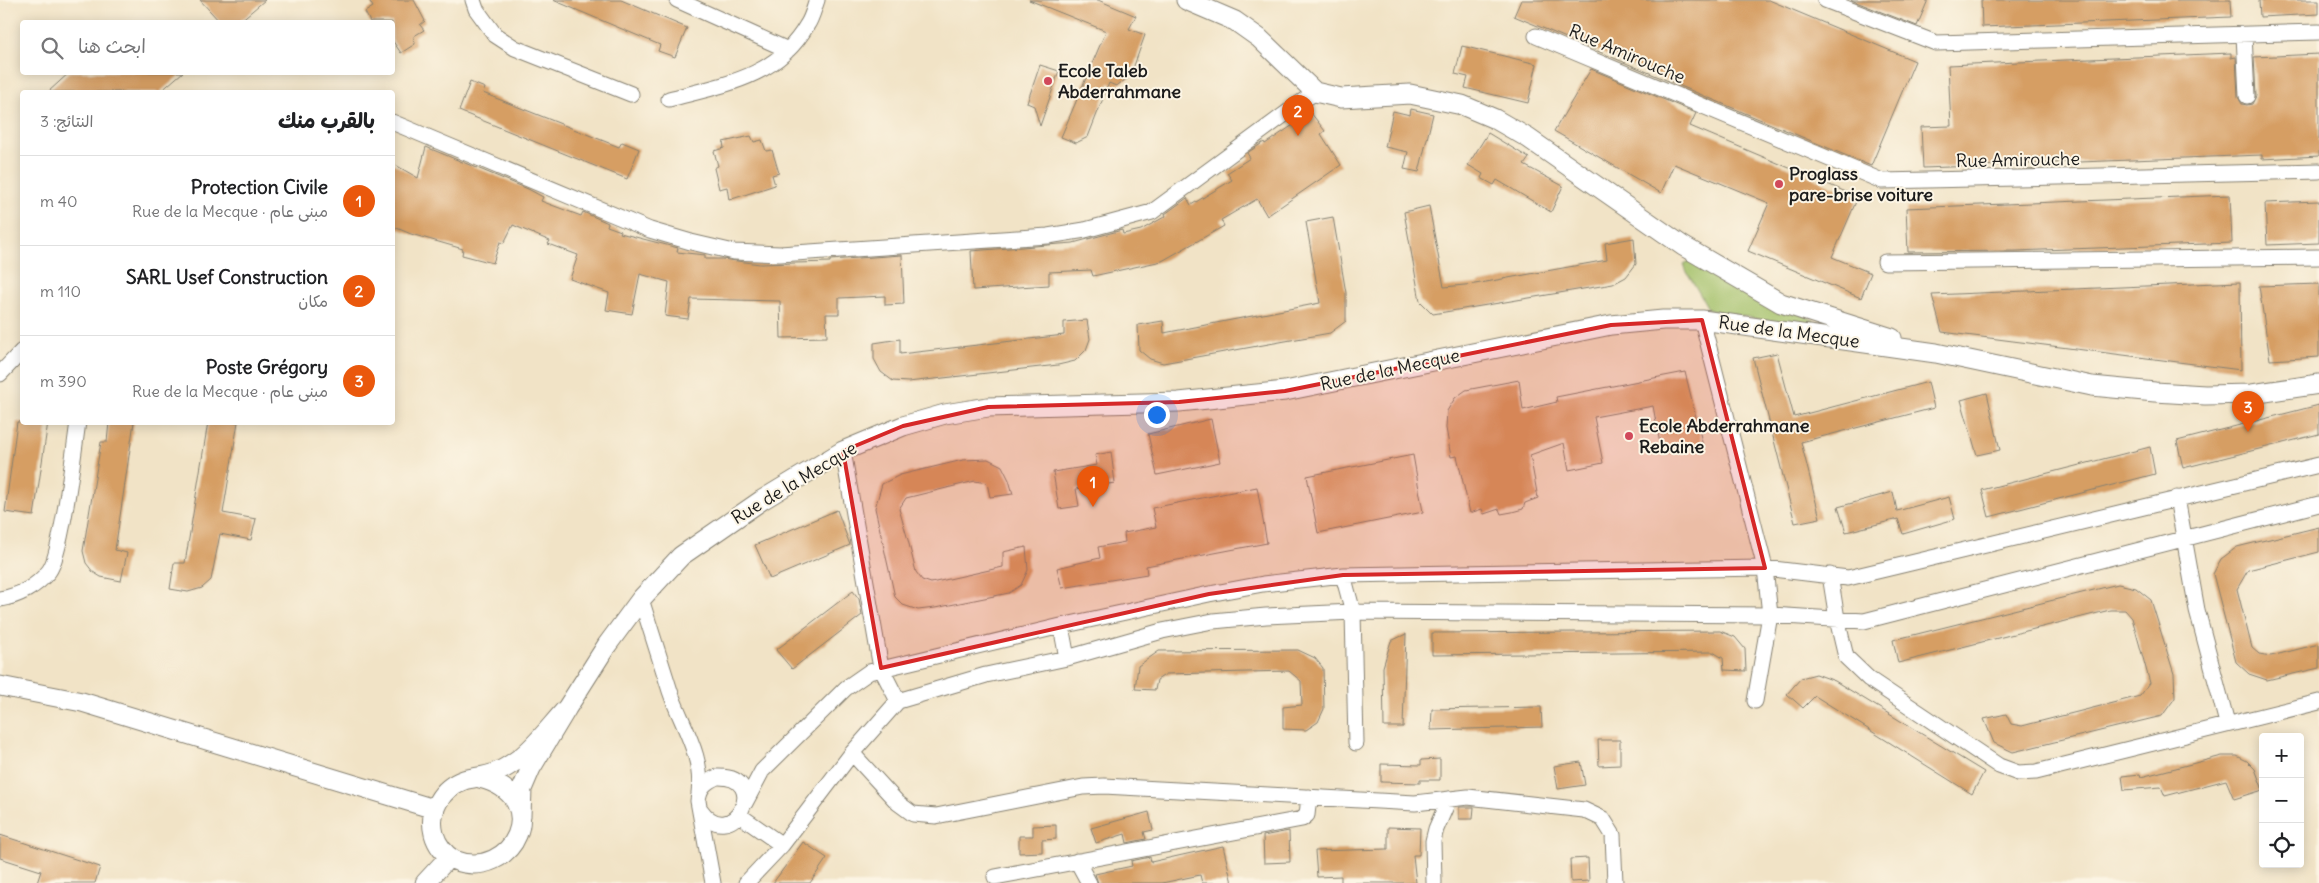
<!DOCTYPE html>
<html lang="ar">
<head>
<meta charset="utf-8">
<style>
	:root { --surface:#fff; --page:#f2f2f2; --text:#202124; --muted:#757577; --line:#e0e0e0; --accent:#ea580c }
	body { margin:0; font-family:Delius,"Playpen Sans Arabic",sans-serif; background:var(--page); color:var(--text); direction:rtl }
	.controls { position:absolute; right:15px; bottom:15px; display:grid; overflow:hidden; border-radius:5px; box-shadow:0 2px 12px #0003 }
	.controls button { width:45px; height:45px; display:grid; place-items:center; padding:0; border:0; border-bottom:1px solid var(--line); background:var(--surface); color:var(--text); font:25px sans-serif }
	.you { position:absolute; left:1156px; top:414px; width:18px; height:18px; margin:-12px; border:4px solid #fff; border-radius:50%; background:#1a73e8; box-shadow:0 0 0 8px #1a73e833 }
	.badge { display:grid; place-items:center; width:32px; height:32px; border-radius:50%; background:var(--accent); color:#fff; font-size:16px; font-weight:700 }
	.pin { position:absolute; translate:-50% -41px; filter:drop-shadow(0 1px 2px #0008) }
	.pin::after { content:''; position:absolute; top:26px; width:18px; height:15px; background:inherit; clip-path:polygon(0 0,100% 0,50% 100%) }
	.list { margin:0; padding:0; list-style:none }
	h2 { display:flex; justify-content:space-between; align-items:center; height:65px; margin:0; padding:0 20px; font-size:21px }
	h2 small { font-size:16px; font-weight:400; color:var(--muted) }
	.list li { display:grid; grid-template-columns:32px 1fr auto; gap:15px; align-items:center; box-sizing:border-box; height:90px; padding:0 20px; border-top:1px solid var(--line) }
	.list b { display:block; font-size:19px; white-space:nowrap }
	.list p { margin:0; font-size:16px; white-space:nowrap; color:var(--muted) }
	.list em { font-size:16px; font-style:normal; color:var(--muted) }
	.icon { flex:none; width:28px; height:28px; fill:none; stroke:currentColor; stroke-width:2; stroke-linecap:round; stroke-linejoin:round }
	.map { position:relative; flex:none; width:2319px; height:883px; overflow:hidden; direction:ltr }
	.search { position:absolute; background:var(--surface); box-shadow:0 2px 12px #0003; left:20px; top:20px; width:375px; height:55px; display:flex; align-items:center; gap:12px; box-sizing:border-box; padding:0 18px; border-radius:5px; color:var(--muted); font-size:19px }
	.panel { position:absolute; background:var(--surface); box-shadow:0 2px 12px #0003; left:20px; top:90px; width:375px; height:335px; border-radius:5px; direction:rtl }
	.map>svg:first-child { display:block }
	.green { fill:#a2c068; stroke:#5f6e42 }
	.building { fill:#d69e64 }
	.lines { fill:none; stroke-linecap:round; stroke-linejoin:round }
	.minor-casing { stroke:#868071; stroke-width:17 }
	.tertiary-casing { stroke:#868071; stroke-width:21 }
	.minor { stroke:#fff; stroke-width:15 }
	.tertiary { stroke:#fff; stroke-width:19 }
	.marked { fill:#d62828; fill-opacity:0.2; stroke:#d62828; stroke-width:4; stroke-linejoin:round }
	.poi-dot { fill:#d1495b; stroke:#fcf5e5; stroke-width:2 }
	.labels { text-anchor:middle; stroke-width:4; stroke-linejoin:round; paint-order:stroke }
	.street-label { font-size:18px; fill:#1c1c1c; stroke:#fcf5e5 }
	.poi-label { font-size:18px; font-weight:bold; fill:#1c1c1c; stroke:#fcf5e5; text-anchor:start }
</style>
</head>
<body>
<div class="map">
<svg width="2319" height="883" viewBox="0 0 2319 883">
	<rect width="100%" height="100%" fill="#fcf5e5"/>
	<filter id="ink" filterUnits="userSpaceOnUse"><feTurbulence type="fractalNoise" baseFrequency=".02" numOctaves="2"/><feDisplacementMap in="SourceGraphic" scale="10" xChannelSelector="R" yChannelSelector="G"/><feConvolveMatrix kernelMatrix="1 2 1 2 8 2 1 2 1" color-interpolation-filters="sRGB"/></filter>
	<filter id="wash" filterUnits="userSpaceOnUse"><feTurbulence type="fractalNoise" baseFrequency=".0096" numOctaves="4" result="noise"/><feDisplacementMap in="SourceGraphic" scale="20" xChannelSelector="R" yChannelSelector="G"/><feGaussianBlur stdDeviation="1.12" result="paint"/><feColorMatrix in="noise" values="0 0 0 0 0 0 0 0 0 0 0 0 0 0 0 0 0 1.4 0 .05"/><feComposite in="paint" operator="in"/></filter>
	<g filter="url(#wash)">
		<rect width="100%" height="100%" fill="#f1e3c6"/>
		<!-- green -->
		<path class="green" d="M 1696,258 L 1819,323 L 1811,329 L 1709,310 L 1683,265 Z"/>
		<g id="blocks">
			<!-- building -->
			<path class="building" d="M 200,0 L 265,0 L 239,22 L 220,22 Z
				M 369,0 L 414,0 L 425,21 L 420,25 L 424,30 L 414,36 L 415,44 L 401,53 L 392,40 L 392,22 L 370,22 L 365,12 L 373,7 Z
				M 553,0 L 621,0 L 687,28 L 675,57 L 658,51 L 660,45 Z
				M 1029,0 L 1098,0 L 1136,16 L 1129,29 L 1145,35 L 1130,77 L 1116,86 L 1109,83 L 1088,137 L 1076,143 L 1061,137 L 1106,31 Z
				M 1521,0 L 1769,0 L 1915,61 L 1871,166 L 1514,16 Z
				M 1851,0 L 1928,0 L 1917,26 Z
				M 1981,0 L 2230,0 L 2231,17 L 1982,27 Z
				M 2259,0 L 2319,0 L 2319,14 L 2260,17 Z
				M 1462,46 L 1537,64 L 1528,103 L 1465,88 L 1468,77 L 1455,74 Z
				M 2231,53 L 2231,58 L 2236,57 L 2238,97 L 2242,104 L 2247,105 L 2252,104 L 2256,96 L 2254,57 L 2319,54 L 2319,156 L 2262,159 L 2262,155 L 1923,168 L 1921,127 L 1951,126 L 1948,65 Z
				M 1040,65 L 1059,71 L 1040,126 L 1034,106 L 1027,103 Z
				M 1591,69 L 1696,113 L 1690,126 L 1858,197 L 1832,257 L 1871,273 L 1861,298 L 1748,251 L 1769,203 L 1674,164 L 1661,193 L 1554,131 Z
				M 70,72 L 183,72 L 160,92 L 48,92 Z
				M 470,82 L 485,88 L 483,93 L 619,147 L 622,142 L 639,149 L 627,179 L 459,111 Z
				M 1411,109 L 1433,114 L 1419,172 L 1404,169 L 1408,152 L 1385,147 L 1393,111 L 1410,115 Z
				M 1311,113 L 1325,131 L 1321,134 L 1341,165 L 1267,216 L 1257,199 L 1221,220 L 1224,226 L 1162,261 L 1093,276 L 1091,270 L 1049,272 L 1049,285 L 973,290 L 971,251 L 1073,243 L 1122,230 L 1123,234 L 1141,230 L 1166,216 L 1165,214 L 1187,198 L 1191,205 L 1232,180 L 1227,173 L 1250,158 L 1247,153 L 1264,142 L 1265,144 Z
				M 1488,133 L 1529,158 L 1524,165 L 1563,186 L 1551,212 L 1497,180 L 1494,185 L 1481,178 L 1483,174 L 1468,165 Z
				M 751,136 L 754,142 L 762,140 L 766,151 L 772,150 L 779,173 L 772,175 L 775,185 L 729,200 L 727,187 L 719,189 L 714,168 L 718,166 L 714,151 L 724,148 L 723,142 Z
				M 426,147 L 528,189 L 543,197 L 541,201 L 581,216 L 583,212 L 608,223 L 607,226 L 621,231 L 620,233 L 678,248 L 677,252 L 705,255 L 705,259 L 722,259 L 760,264 L 830,262 L 830,260 L 902,255 L 904,304 L 885,305 L 885,296 L 839,298 L 839,314 L 826,314 L 827,337 L 781,338 L 780,301 L 691,299 L 688,319 L 665,316 L 669,282 L 640,274 L 632,314 L 606,310 L 609,293 L 570,279 L 578,255 L 548,244 L 550,241 L 513,225 L 504,243 L 500,242 L 493,263 L 462,255 L 463,249 L 411,234 L 392,226 L 392,163 L 418,178 Z
				M 2230,195 L 2232,243 L 2015,251 L 1908,252 L 1906,208 Z
				M 2319,201 L 2319,243 L 2267,245 L 2265,203 Z
				M 1429,206 L 1444,287 L 1475,284 L 1607,260 L 1605,243 L 1634,238 L 1636,264 L 1626,277 L 1613,284 L 1433,314 L 1420,301 L 1404,212 Z
				M 1333,217 L 1346,293 L 1346,321 L 1330,333 L 1163,363 L 1150,359 L 1139,350 L 1138,325 L 1163,321 L 1164,333 L 1320,303 L 1306,222 Z
				M 2240,282 L 2241,370 L 1942,332 L 1932,295 Z
				M 2319,284 L 2319,357 L 2270,360 L 2259,286 Z
				M 1087,320 L 1090,339 L 1086,350 L 1075,361 L 1058,365 L 908,382 L 893,381 L 881,372 L 874,359 L 874,343 L 900,339 L 900,354 L 1064,335 L 1064,322 Z
				M 1777,353 L 1794,417 L 1928,382 L 1934,408 L 1801,442 L 1820,518 L 1795,523 L 1753,358 Z
				M 1685,372 L 1703,446 L 1662,455 L 1653,406 L 1594,417 L 1603,463 L 1569,470 L 1564,443 L 1530,455 L 1538,498 L 1525,503 L 1523,509 L 1512,512 L 1501,514 L 1499,509 L 1484,514 L 1482,509 L 1470,513 L 1457,456 L 1451,457 L 1446,428 L 1447,411 L 1455,398 L 1466,390 L 1519,380 L 1523,410 L 1557,402 L 1556,397 Z
				M 1987,393 L 2000,450 L 1977,455 L 1961,400 Z
				M 2319,405 L 2319,434 L 2183,468 L 2177,441 Z
				M 1211,419 L 1220,462 L 1157,475 L 1148,434 Z
				M 17,422 L 48,422 L 34,516 L 5,512 Z
				M 109,422 L 134,422 L 115,550 L 127,553 L 121,581 L 101,577 L 93,572 L 86,563 L 83,551 L 101,442 L 107,442 Z
				M 208,422 L 238,422 L 223,513 L 256,519 L 251,540 L 220,534 L 211,580 L 202,588 L 188,592 L 170,589 L 174,563 L 185,563 Z
				M 2150,447 L 2155,474 L 1989,517 L 1982,490 Z
				M 1111,452 L 1115,483 L 1076,489 L 1079,506 L 1059,509 L 1053,472 L 1097,465 L 1095,455 Z
				M 1413,455 L 1423,512 L 1318,533 L 1307,476 Z
				M 988,459 L 1002,466 L 1009,480 L 1013,494 L 990,497 L 987,483 L 975,481 L 906,498 L 899,509 L 908,540 L 916,572 L 922,580 L 931,583 L 1003,567 L 1003,552 L 1026,547 L 1028,570 L 1021,585 L 1009,593 L 935,608 L 918,610 L 903,605 L 895,597 L 875,508 L 882,484 L 900,475 L 963,460 Z
				M 1257,487 L 1267,543 L 1146,566 L 1147,574 L 1062,588 L 1057,568 L 1100,558 L 1098,547 L 1125,542 L 1124,533 L 1156,527 L 1152,508 Z
				M 1893,492 L 1897,511 L 1949,497 L 1955,519 L 1903,534 L 1898,519 L 1846,532 L 1838,507 Z
				M 837,510 L 850,545 L 770,579 L 755,545 Z
				M 2319,527 L 2319,552 L 2248,570 L 2237,589 L 2252,648 L 2259,654 L 2271,656 L 2319,644 L 2319,668 L 2267,680 L 2249,674 L 2236,662 L 2213,574 L 2221,559 L 2237,547 Z
				M 2118,584 L 2136,588 L 2151,600 L 2174,674 L 2175,698 L 2162,716 L 2013,752 L 1994,743 L 1984,719 L 2006,714 L 2011,724 L 2022,726 L 2140,696 L 2150,683 L 2132,618 L 2125,610 L 2110,610 L 1898,663 L 1893,640 Z
				M 853,591 L 859,599 L 862,615 L 792,669 L 776,650 Z
				M 1720,631 L 1735,637 L 1745,649 L 1746,671 L 1724,670 L 1723,658 L 1713,652 L 1432,655 L 1432,633 Z
				M 1406,634 L 1403,727 L 1384,727 L 1383,667 L 1391,641 Z
				M 1298,650 L 1315,658 L 1323,668 L 1324,709 L 1318,722 L 1306,730 L 1283,729 L 1283,707 L 1302,705 L 1301,681 L 1289,671 L 1166,674 L 1157,680 L 1155,690 L 1135,689 L 1138,666 L 1159,651 Z
				M 1816,674 L 1835,681 L 1984,772 L 1972,794 L 1815,696 L 1803,708 L 1787,694 L 1801,678 Z
				M 1541,707 L 1542,727 L 1431,730 L 1432,709 Z
				M 1598,740 L 1620,740 L 1620,765 L 1599,766 Z
				M 2222,756 L 2237,756 L 2247,761 L 2255,769 L 2263,790 L 2234,799 L 2226,780 L 2165,796 L 2161,787 L 2124,790 L 2122,776 L 2140,774 L 2141,777 Z
				M 1440,759 L 1440,780 L 1420,780 L 1420,783 L 1381,782 L 1381,764 L 1421,765 L 1421,760 Z
				M 1581,762 L 1585,785 L 1558,789 L 1554,766 Z
				M 1459,807 L 1474,807 L 1473,819 L 1459,819 Z
				M 1149,812 L 1153,830 L 1144,832 L 1146,839 L 1127,843 L 1125,834 L 1096,843 L 1091,828 Z
				M 1056,825 L 1056,839 L 1042,840 L 1042,852 L 1019,853 L 1019,836 L 1033,836 L 1033,826 Z
				M 1388,827 L 1420,828 L 1419,855 L 1413,855 L 1416,883 L 1341,883 L 1341,876 L 1317,877 L 1315,851 L 1388,849 Z
				M 1289,831 L 1290,862 L 1264,863 L 1263,836 Z
				M 0,835 L 100,867 L 95,883 L 37,883 L 41,871 L 0,858 Z
				M 803,842 L 827,858 L 810,883 L 773,883 Z
				M 1223,846 L 1232,883 L 1202,883 L 1200,875 L 1162,883 L 1098,883 L 1095,874 L 1132,866 L 1131,861 L 1150,857 L 1151,862 Z
				M 1588,858 L 1589,881 L 1571,882 L 1570,859 Z"/>
		</g>
	</g>
	<g filter="url(#ink)">
		<use href="#blocks" fill-opacity="0" stroke="#868071" stroke-width="1"/>
		<g class="lines">
			<!-- minor casing -->
			<g class="minor-casing">
				<path id="minor" d="M 473,0 L 476,9 L 495,35 L 515,48 L 631,94
					M 677,0 L 788,50
					M 1825,0 L 1936,43 L 2319,32
					M 2244,35 L 2247,96
					M 1536,36 L 1882,181 L 2319,171
					M 669,99 C 722,85 777,78 807,25 C 812,18 814,8 817,0
					M 392,122 L 650,230 L 691,242 L 734,252 L 780,254 L 1048,236 L 1085,230 L 1152,212 L 1315,92
					M 1885,262 L 2319,257
					M 1702,320 L 1765,568 L 1770,615 L 1755,701
					M 0,374 L 22,351
					M 843,451 L 881,668 L 898,701
					M 2177,498 L 2197,610 L 2227,723
					M 1343,575 L 1353,612 L 1356,743
					M 1830,575 L 1837,619 L 1846,657 L 1869,679 L 1999,766 L 2018,773 L 2036,772 L 2319,702
					M 0,599 C 19,596 37,586 49,571 C 62,554 74,449 78,422
					M 641,599 C 651,630 660,660 670,691 C 681,724 704,756 699,793
					M 1061,626 L 1067,658
					M 852,753 L 898,803 L 913,814 L 936,816 L 1083,787 L 1104,786 L 1415,803 L 1468,797 L 1584,810 L 1603,819 L 1613,835 L 1615,883
					M 745,803 L 762,771 L 846,688 L 869,672 L 1061,626 L 1209,594 L 1263,584 L 1343,575 L 1765,568 L 1848,578 L 2319,465
					M 700,809 C 732,855 773,775 717,777 C 705,782 699,788 698,801 L 713,883
					M 739,815 L 782,845
					M 1077,861 L 1089,883
					M 995,877 L 1302,819 L 1307,815 L 1309,797
					M 746,883 L 782,845 L 852,753 L 898,701 L 986,675 L 1067,658 L 1162,631 L 1213,621 L 1266,616 L 1353,612 L 1770,615 L 1864,621 L 2319,504
					M 1434,883 L 1433,841 L 1436,829 L 1449,799"/>
			</g>
			<!-- tertiary casing -->
			<g class="tertiary-casing">
				<path id="tertiary" d="M 1186,0 L 1235,21 L 1259,38 L 1315,92 L 1341,98 L 1410,94 L 1462,105 L 1495,119 L 1528,138 L 1683,246 L 1781,303 L 1892,338
					M 0,686 L 82,702 L 434,809
					M 567,708 L 607,645 L 641,599 L 681,556 L 762,500 L 843,451 L 903,426 L 945,414 L 988,407 L 1179,402 L 1285,391 L 1611,325 L 1663,320 L 1702,320 L 1936,353 L 2092,386 L 2155,392 L 2205,395 L 2252,394 L 2319,384
					M 480,778 C 555,797 513,883 454,860 C 445,855 437,845 434,834 C 428,811 441,788 464,780 C 475,777 486,777 497,772 C 505,769 513,763 520,758 C 537,745 552,724 567,708 L 531,768 L 522,789 L 521,816
					M 425,883 L 449,857"/>
			</g>
			<!-- minor -->
			<use href="#minor" class="minor"/>
			<!-- tertiary -->
			<use href="#tertiary" class="tertiary"/>
		</g>
	</g>
	<!-- marked area -->
	<path class="marked" d="M 1702,320 L 1765,568 L 1343,575 L 1209,594 L 881,668 L 843,451 L 903,426 L 988,407 L 1179,402 L 1285,391 L 1611,325 Z"/>
	<!-- markers -->
	<g class="poi-dot">
		<circle cx="1048" cy="81" r="5"/>
		<circle cx="1779" cy="184" r="5"/>
		<circle cx="1629" cy="436" r="5"/>
	</g>
	<g class="labels">
		<!-- street labels -->
		<g class="street-label">
			<text transform="translate(1627 54) rotate(23)" y="6">Rue Amirouche</text>
			<text transform="translate(2018 160) rotate(-1)" y="6">Rue Amirouche</text>
			<text transform="translate(1789 332) rotate(8)" y="6">Rue de la Mecque</text>
			<text transform="translate(1390 370) rotate(-12)" y="6">Rue de la Mecque</text>
			<text transform="translate(794 483) rotate(-31)" y="6">Rue de la Mecque</text>
		</g>
		<!-- poi labels -->
		<g class="poi-label">
			<text x="1058" y="77">Ecole Taleb<tspan x="1058" dy="21">Abderrahmane</tspan></text>
			<text x="1789" y="180">Proglass<tspan x="1789" dy="21">pare-brise voiture</tspan></text>
			<text x="1639" y="432">Ecole Abderrahmane<tspan x="1639" dy="21">Rebaine</tspan></text>
		</g>
	</g>
</svg>
<div class="controls">
<button>+</button>
<button>−</button>
<button><svg class="icon" aria-label="locate" viewBox="0 0 24 24"><circle cx="12" cy="12" r="6"/><path d="M12 2v4M12 18v4M2 12h4M18 12h4"/></svg></button>
</div>
<div class="you"></div>
<div class="pin badge" style="left:1093px;top:507px">1</div>
<div class="pin badge" style="left:1298px;top:136px">2</div>
<div class="pin badge" style="left:2248px;top:432px">3</div>
<div class="search"><svg class="icon" aria-label="search" viewBox="0 0 24 24"><circle cx="10" cy="10" r="6"/><path d="M15 15l6 6"/></svg>ابحث هنا</div>
<section class="panel">
<h2>بالقرب منك<small>النتائج: 3</small></h2>
<ul class="list">
<li><span class="badge">1</span><div><b>Protection Civile</b><p>مبنى عام · Rue de la Mecque</p></div><em>40 m</em></li>
<li><span class="badge">2</span><div><b>SARL Usef Construction</b><p>مكان</p></div><em>110 m</em></li>
<li><span class="badge">3</span><div><b>Poste Grégory</b><p>مبنى عام · Rue de la Mecque</p></div><em>390 m</em></li>
</ul>
</section>
</div>
</body>
</html>
